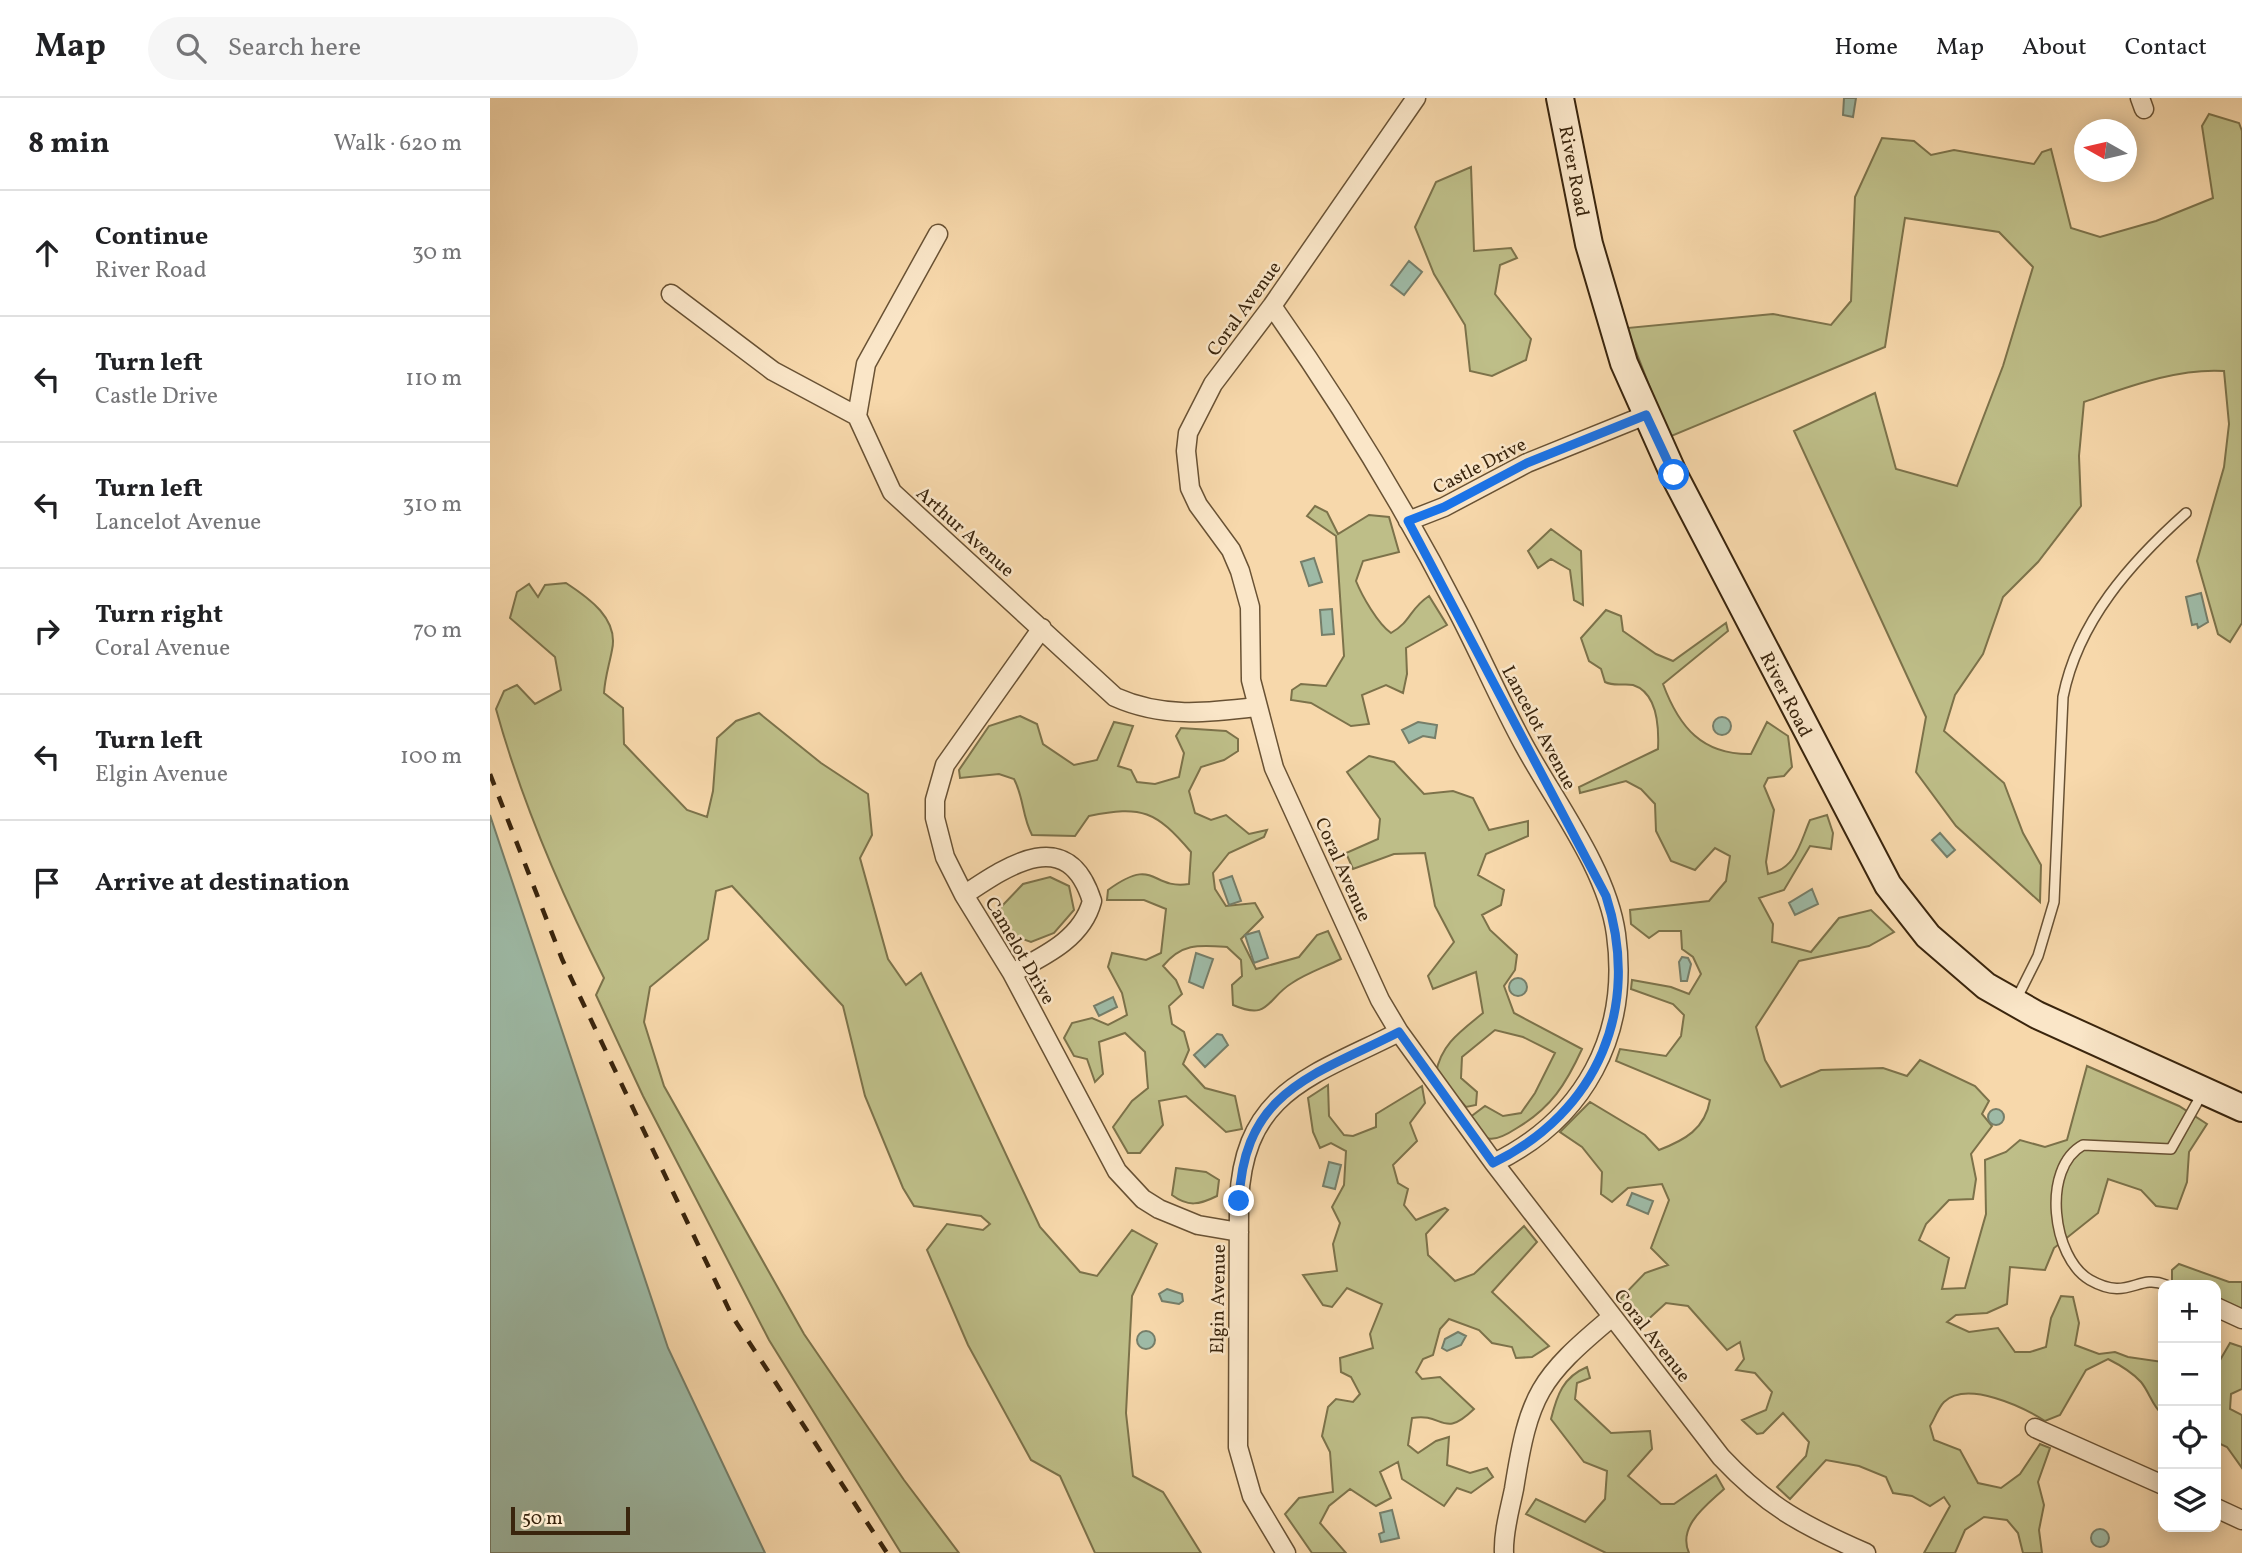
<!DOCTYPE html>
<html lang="en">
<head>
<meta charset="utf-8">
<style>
	:root { --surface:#fff; --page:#f6f6f6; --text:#202124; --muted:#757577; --line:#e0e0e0 }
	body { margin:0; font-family:Vollkorn,serif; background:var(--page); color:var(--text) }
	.controls { position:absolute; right:21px; bottom:21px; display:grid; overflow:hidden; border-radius:14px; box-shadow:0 4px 18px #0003 }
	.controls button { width:63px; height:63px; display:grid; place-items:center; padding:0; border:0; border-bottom:2px solid var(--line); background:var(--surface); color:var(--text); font:35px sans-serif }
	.compass { position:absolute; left:1584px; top:21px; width:63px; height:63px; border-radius:50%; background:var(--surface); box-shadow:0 4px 18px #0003; rotate:278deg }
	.scale { position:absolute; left:21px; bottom:18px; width:119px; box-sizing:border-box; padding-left:7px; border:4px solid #3a250d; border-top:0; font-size:19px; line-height:24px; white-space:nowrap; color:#3a250d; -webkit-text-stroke:5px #fae6c8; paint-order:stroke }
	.stop { position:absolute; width:21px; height:21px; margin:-16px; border:5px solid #1a73e8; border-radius:50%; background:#fff }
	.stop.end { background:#1a73e8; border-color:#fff; box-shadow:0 2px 7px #0008 }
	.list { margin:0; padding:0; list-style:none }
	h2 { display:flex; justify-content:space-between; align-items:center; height:91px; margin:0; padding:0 28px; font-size:30px }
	h2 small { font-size:23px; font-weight:400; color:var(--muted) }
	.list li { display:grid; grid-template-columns:46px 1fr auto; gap:21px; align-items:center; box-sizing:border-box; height:126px; padding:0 28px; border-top:2px solid var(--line) }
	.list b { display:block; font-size:26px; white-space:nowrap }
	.list p { margin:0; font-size:23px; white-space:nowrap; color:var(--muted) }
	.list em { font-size:23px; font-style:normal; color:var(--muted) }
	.icon { flex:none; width:38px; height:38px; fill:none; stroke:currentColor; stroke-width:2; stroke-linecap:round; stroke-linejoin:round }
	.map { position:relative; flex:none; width:1752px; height:1455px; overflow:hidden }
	header { display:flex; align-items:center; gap:42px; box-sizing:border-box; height:98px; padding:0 35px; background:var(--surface); border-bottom:2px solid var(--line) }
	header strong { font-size:33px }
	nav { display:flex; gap:38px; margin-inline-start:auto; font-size:24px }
	.search { width:490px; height:63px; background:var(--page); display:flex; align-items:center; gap:18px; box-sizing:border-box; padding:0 24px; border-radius:38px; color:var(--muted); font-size:26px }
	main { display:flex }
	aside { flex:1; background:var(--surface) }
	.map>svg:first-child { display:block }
	.green { fill:#bebe88; stroke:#7c724a; stroke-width:2 }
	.water { fill:#9ebaa6; stroke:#767e69; stroke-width:2 }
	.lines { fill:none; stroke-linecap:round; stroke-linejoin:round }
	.lane-casing { stroke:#695234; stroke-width:12 }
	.street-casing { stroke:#695234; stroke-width:21 }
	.secondary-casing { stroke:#3a250d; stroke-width:30 }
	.lane { stroke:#fae6c8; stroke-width:9 }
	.street { stroke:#fae6c8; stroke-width:18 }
	.secondary { stroke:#fae6c8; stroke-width:26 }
	.rail { stroke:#3a250d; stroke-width:4.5; stroke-dasharray:12 12; stroke-linecap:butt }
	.route { stroke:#1a73e8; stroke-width:9 }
	.labels { text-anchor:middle; stroke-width:5; stroke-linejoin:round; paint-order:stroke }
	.street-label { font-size:19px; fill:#3a250d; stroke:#fae6c8 }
</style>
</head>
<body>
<header>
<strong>Map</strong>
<div class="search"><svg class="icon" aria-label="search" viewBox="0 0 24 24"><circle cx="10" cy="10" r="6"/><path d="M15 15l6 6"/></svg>Search here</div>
<nav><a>Home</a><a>Map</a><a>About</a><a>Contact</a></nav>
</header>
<main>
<aside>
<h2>8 min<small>Walk · 620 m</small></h2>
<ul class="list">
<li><svg class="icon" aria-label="ahead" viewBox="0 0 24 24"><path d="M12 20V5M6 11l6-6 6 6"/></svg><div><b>Continue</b><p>River Road</p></div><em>30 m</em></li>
<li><svg class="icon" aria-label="left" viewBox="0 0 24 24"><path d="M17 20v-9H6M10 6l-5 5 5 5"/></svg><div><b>Turn left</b><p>Castle Drive</p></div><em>110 m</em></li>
<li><svg class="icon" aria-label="left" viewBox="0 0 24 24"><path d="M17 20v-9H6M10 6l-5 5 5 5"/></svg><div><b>Turn left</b><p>Lancelot Avenue</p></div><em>310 m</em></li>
<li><svg class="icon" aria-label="right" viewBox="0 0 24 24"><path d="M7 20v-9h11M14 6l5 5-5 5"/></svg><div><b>Turn right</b><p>Coral Avenue</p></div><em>70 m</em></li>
<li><svg class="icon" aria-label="left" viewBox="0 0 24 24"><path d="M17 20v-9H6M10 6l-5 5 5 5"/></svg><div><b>Turn left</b><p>Elgin Avenue</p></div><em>100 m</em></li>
<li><svg class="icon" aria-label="arrive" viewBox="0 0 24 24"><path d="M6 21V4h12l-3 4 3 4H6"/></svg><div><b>Arrive at destination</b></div></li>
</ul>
</aside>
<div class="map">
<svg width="1752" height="1455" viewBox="0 0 1752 1455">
	<rect width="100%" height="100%" fill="#f7d8ab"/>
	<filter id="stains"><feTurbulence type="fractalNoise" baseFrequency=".00286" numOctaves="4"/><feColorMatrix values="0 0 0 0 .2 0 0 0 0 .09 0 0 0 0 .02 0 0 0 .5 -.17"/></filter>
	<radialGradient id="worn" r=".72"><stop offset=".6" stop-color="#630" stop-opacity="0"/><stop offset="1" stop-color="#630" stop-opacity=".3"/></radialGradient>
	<!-- green -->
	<path class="green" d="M 1719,16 L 1749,25 L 1752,33 L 1752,525 L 1740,544 L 1728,536 L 1707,463 L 1734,369 L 1739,326 L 1734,273 C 1687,270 1638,289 1594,304 L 1589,358 L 1591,408 L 1548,464 L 1513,499 L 1493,556 L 1465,597 L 1454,633 L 1514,685 L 1533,735 L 1551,767 L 1550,804 L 1466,728 L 1426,674 L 1436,619 L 1304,333 L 1385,295 L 1406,371 L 1467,388 L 1513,268 L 1543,169 L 1509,134 L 1415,120 L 1395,249 L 1179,339 L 1137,230 L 1283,216 L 1341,227 L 1361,203 L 1365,99 L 1392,40 L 1424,43 L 1441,57 L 1464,52 L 1544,66 L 1552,54 L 1561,51 L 1581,130 L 1610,139 L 1666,123 L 1723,100 L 1712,28 Z
		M 981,69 L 984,153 L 1021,150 L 1027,160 L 1010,167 L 1005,196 L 1041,241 L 1036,262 L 1002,278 L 980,273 L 975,227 L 944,176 L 925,129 L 946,84 Z
		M 825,408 L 837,414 L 848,436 L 879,417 L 899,419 L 909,454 L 873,463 L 866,483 C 872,498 888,526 901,535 C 922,523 919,511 939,498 L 957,527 L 916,550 L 917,576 L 913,595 L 896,587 L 872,597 L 879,626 L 861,628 L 821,605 L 801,602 L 802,592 L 811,586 L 836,588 L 854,558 L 846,438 L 817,418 Z
		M 1061,431 L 1091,453 L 1093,507 L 1084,502 L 1080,472 L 1061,461 L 1048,470 L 1038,453 Z
		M 76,485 C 99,500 129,521 122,552 C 119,568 115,579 114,595 L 133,610 L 134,646 L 197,712 L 217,719 L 223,693 L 227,640 L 246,623 L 269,615 L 331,665 L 378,696 L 382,737 L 370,760 L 398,861 L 416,887 L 431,875 L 550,1129 L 590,1174 L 607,1178 L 642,1132 L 667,1146 L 642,1198 L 636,1315 L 643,1378 L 673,1394 L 711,1455 L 605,1455 L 570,1378 L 541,1362 L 478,1247 L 437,1152 L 457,1126 L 493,1132 L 500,1126 L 491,1118 L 424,1108 L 413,1090 L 375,998 L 353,908 L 242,788 L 226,793 L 218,841 L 160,889 L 154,924 L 174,988 L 314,1236 L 414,1382 L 469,1455 L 411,1455 L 279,1242 L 153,998 L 106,897 L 114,880 C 70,793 32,705 6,611 L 14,593 L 27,587 L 45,606 L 71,592 L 65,559 L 20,520 L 27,494 L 39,486 L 48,499 L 55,487 Z
		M 1116,512 L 1131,518 L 1133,533 L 1166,556 L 1183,563 L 1236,525 L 1238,533 L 1173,586 C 1189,629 1212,657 1261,656 L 1277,624 L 1298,638 L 1302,669 L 1294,678 L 1278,680 L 1274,688 L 1284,712 L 1276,764 L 1278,776 C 1306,771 1310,745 1320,722 L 1337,717 L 1343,735 L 1341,751 L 1320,748 L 1294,792 L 1269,800 L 1283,826 L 1282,844 L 1321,854 L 1349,820 L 1381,812 L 1404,834 L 1379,848 L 1309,863 L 1266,929 L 1275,962 L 1291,989 L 1331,972 L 1393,970 L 1417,978 L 1430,962 L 1485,988 L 1499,1003 L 1492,1016 L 1502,1028 L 1481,1056 L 1486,1081 L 1483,1101 L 1459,1102 L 1436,1126 L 1429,1142 L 1459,1160 L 1452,1191 L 1475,1190 L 1496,1116 L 1495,1062 L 1516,1054 L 1530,1042 L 1555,1049 L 1577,1042 L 1597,968 L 1689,1008 L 1717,1026 L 1699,1054 L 1697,1084 L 1687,1111 L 1666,1108 L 1651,1092 L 1618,1081 L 1608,1115 L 1564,1150 L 1555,1172 L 1520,1169 L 1517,1206 L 1497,1215 L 1466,1217 L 1457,1224 L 1479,1234 L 1508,1230 L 1525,1254 L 1540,1254 L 1556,1249 L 1561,1220 L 1571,1198 L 1583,1199 L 1589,1225 L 1585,1247 L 1609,1256 L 1625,1254 L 1638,1259 L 1673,1264 L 1673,1317 C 1662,1308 1660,1295 1651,1284 C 1642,1274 1630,1267 1618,1261 L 1596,1272 L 1570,1317 L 1555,1323 C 1533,1309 1477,1282 1454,1304 C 1448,1310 1444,1322 1440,1328 L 1444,1342 L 1470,1352 L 1488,1385 L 1511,1390 L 1530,1376 L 1550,1346 L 1560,1350 L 1548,1384 L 1554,1407 L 1549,1432 L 1552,1455 L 1533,1455 L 1528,1435 L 1517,1422 L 1494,1419 L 1475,1432 L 1465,1455 L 1434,1455 L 1460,1408 L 1454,1399 L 1440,1408 L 1422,1398 L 1403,1395 L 1396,1379 L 1369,1368 L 1336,1362 L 1300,1401 L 1287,1389 L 1316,1358 L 1319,1344 L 1293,1315 L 1273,1335 L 1267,1336 L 1252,1322 L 1276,1312 L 1282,1294 L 1265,1275 L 1246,1272 L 1254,1261 L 1250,1244 L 1237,1252 L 1198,1208 L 1176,1205 L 1152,1227 L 1130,1201 L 1155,1175 L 1178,1167 L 1161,1150 L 1179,1102 L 1172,1086 L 1138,1090 L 1122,1104 L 1111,1096 L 1112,1074 L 1092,1049 L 1070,1034 L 1100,1004 L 1155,1037 L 1169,1052 C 1195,1042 1215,1031 1220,1002 L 1126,963 L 1130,951 L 1176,958 L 1191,938 L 1194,917 L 1183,906 L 1141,891 L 1142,882 L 1181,889 L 1199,896 L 1211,876 L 1203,859 L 1192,851 L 1191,833 L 1169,833 L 1159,840 L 1141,826 L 1140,812 L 1219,803 L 1236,783 L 1240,758 L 1225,750 L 1205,772 L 1181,763 L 1166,733 L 1165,706 L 1151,691 L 1136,683 L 1090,695 L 1089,689 L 1168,651 C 1169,630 1168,595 1143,587 C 1133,585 1125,589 1115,584 L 1111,571 L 1099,563 L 1091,540 Z
		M 530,618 L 547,626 L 553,646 L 584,667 L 607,662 L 624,624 L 643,628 L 628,668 L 641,672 L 647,684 L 665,686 L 689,679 L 694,655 L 686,638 L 691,630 L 736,633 L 748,641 L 748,653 L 734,662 L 711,669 L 699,693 L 705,715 L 721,722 L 736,717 L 759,736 L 777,732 L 774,739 L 739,755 L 723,775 L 725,791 L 736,808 L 765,805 L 773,819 L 751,841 L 766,871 L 809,859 L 827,837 L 838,833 L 851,861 C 835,869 817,875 802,885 C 776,901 780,923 743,907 L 742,887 L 752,878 L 751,862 L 737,849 C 709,847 692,845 673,868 L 686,882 L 692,896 L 679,908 L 682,926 L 694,934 L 699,952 L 693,966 L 715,990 L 745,998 L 752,1031 L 736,1034 L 696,998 L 669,1003 L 673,1027 L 650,1055 L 638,1055 L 623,1029 L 642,1003 L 658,990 L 655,954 L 635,935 L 609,944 L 613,976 L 605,984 L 597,961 L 584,958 L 574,940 L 582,925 L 602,920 L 618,927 L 637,917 L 632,895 L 618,869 L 622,855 L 656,862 L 671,855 L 676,811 L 654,802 L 617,802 L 618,792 C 666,757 660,792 699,786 L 701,754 C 666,713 652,707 599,718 L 585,738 L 542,737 C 532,718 534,700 524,681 L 509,676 L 470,680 L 469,672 L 499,628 Z
		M 879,658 L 904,664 L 934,696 L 963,693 L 983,700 L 999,732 L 1038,723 L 1038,738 L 996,756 L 988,777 L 1014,792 L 1011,807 L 992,817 L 1000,832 L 1027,857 L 1025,872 L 1014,888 L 1024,915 L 1092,951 C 1076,986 1061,1010 1027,1030 C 1004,1045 993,1047 979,1020 L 995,1008 L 1013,1018 L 1031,1015 L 1045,995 L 1065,955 L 1033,939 L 1005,932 L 972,959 L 971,980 L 987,994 L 986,1007 L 976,1009 L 946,975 C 951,946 971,933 993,915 L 986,874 L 943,891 L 938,878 L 964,844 L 945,808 L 935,755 L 904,756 L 863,771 L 856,755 L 888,741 L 890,721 L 857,674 Z
		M 560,779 L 579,788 L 584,812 L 564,835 L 541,844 L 515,835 L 510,810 L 533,786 Z
		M 838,987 L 839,1018 L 854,1037 L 863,1038 L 886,1029 L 886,1016 L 932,988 L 935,1005 L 920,1025 L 927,1043 L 903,1067 L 908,1085 L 918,1091 L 914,1107 L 926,1122 L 955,1110 L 958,1112 L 936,1136 L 938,1157 L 965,1183 L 984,1176 L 1034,1128 L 1047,1144 L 1002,1194 L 1059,1248 L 1042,1259 L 1026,1260 L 1022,1249 L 1002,1245 L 989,1232 L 959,1221 L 950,1231 L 943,1257 L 933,1261 L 926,1274 L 932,1281 L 950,1279 L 984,1311 C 952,1342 954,1314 922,1320 L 918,1347 L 928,1355 L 946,1343 L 959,1339 L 957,1367 L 980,1375 L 997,1370 L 1003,1379 L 981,1395 L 967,1390 L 954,1408 L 912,1381 L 908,1364 L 890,1374 L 901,1400 L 886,1408 L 860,1391 L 839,1408 L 830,1425 L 856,1455 L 822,1455 L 795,1416 L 809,1400 L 843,1394 L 840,1354 L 832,1338 L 838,1309 L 846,1301 L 863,1304 L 870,1296 L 861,1279 L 851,1274 L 850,1260 L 883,1250 L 880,1236 L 892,1206 L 857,1190 L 842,1209 L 833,1207 L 813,1177 L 847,1173 L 843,1146 L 850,1125 L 842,1109 L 854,1087 L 856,1053 L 841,1045 L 830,1050 L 823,1034 L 818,1000 Z
		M 686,1070 L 716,1074 L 729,1082 L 727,1098 C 709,1107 698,1109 682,1097 Z
		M 1689,1166 L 1739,1184 L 1752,1184 L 1752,1214 L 1726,1202 L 1726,1187 L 1691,1187 L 1682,1183 L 1682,1172 Z
		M 1740,1245 L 1752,1249 L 1752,1291 L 1741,1296 L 1740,1311 L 1752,1317 L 1752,1370 L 1737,1349 L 1726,1344 L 1726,1269 Z
		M 1097,1269 L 1100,1280 L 1087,1285 L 1085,1301 L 1121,1335 L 1160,1333 L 1162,1351 L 1138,1378 L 1171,1406 L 1184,1406 L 1226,1377 L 1234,1391 C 1217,1407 1187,1428 1199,1455 L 1116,1455 L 1036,1416 L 1046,1401 L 1095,1424 L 1115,1401 L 1117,1373 L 1094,1364 L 1061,1321 C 1067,1297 1073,1279 1097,1269 Z"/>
	<!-- water -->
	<path class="water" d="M 1354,0 L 1366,0 L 1363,19 L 1353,17 Z
		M 919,163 L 932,174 L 914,197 L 901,187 Z
		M 824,460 L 832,484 L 819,488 L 811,464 Z
		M 1711,495 L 1718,524 L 1708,530 L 1707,526 L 1702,527 L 1696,499 Z
		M 842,511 L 844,536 L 832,537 L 830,512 Z
		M1223 628a9 9 0 1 1 18 0a9 9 0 1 1-18 0Z
		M 928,624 L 947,627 L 945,640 L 933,638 L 919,645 L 912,632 Z
		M 0,717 L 178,1250 L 275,1455 L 0,1455 Z
		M 1450,735 L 1465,752 L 1457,759 L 1442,742 Z
		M 742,778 L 751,803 L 739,807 L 730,782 Z
		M 1322,791 L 1328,806 L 1305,817 L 1299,805 Z
		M 769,833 L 778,860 L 764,865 L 755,837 Z
		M 706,855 L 723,861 L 713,890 L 699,884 Z
		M 1192,859 L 1198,860 L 1201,866 L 1197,883 L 1191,883 L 1189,864 Z
		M1019 889a9 9 0 1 1 18 0a9 9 0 1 1-18 0Z
		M 623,899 L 627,909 L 609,918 L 604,908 Z
		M 727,936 L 732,937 L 738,947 L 715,969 L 704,957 Z
		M1498 1019a8 8 0 1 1 16 0a8 8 0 1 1-16 0Z
		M 839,1064 L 851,1067 L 845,1091 L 833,1088 Z
		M 1142,1095 L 1163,1103 L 1158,1116 L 1137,1107 Z
		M 677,1191 L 692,1196 L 693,1203 L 689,1206 L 672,1203 L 669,1196 Z
		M647 1242a9 9 0 1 1 18 0a9 9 0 1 1-18 0Z
		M 968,1234 L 976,1238 L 971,1247 L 957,1253 L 952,1250 L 955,1241 Z
		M 902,1412 L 909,1440 L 891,1444 L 889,1436 L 894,1434 L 890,1415 Z
		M1601 1440a9 9 0 1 1 18 0a9 9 0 1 1-18 0Z"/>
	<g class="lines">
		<!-- lane casing -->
		<g class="lane-casing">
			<path id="lane" d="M 1527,900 L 1548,858 L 1564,804 L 1573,599 C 1588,523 1641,464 1696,415
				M 1676,1187 C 1647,1175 1639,1204 1600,1182 C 1562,1160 1551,1070 1593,1047 L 1681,1051 L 1713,994"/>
		</g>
		<!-- street casing -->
		<g class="street-casing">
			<path id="street" d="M 926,0 L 782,208 L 723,286 L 698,335 L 696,353 L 700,390 L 708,407 L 741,452 L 750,473 L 760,509 L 761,582 L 784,670 L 890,902 L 909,934 L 1004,1065 L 1231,1359 C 1278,1409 1314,1428 1376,1455
				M 1650,0 L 1654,11
				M 448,136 L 376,266 L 367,318 L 402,394 L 625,599 C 672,620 716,615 766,609
				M 181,196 L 283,273 L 367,318
				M 782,208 C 851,306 913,407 968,514 C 991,558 1010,603 1034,647 C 1065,704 1117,771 1126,836 C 1140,937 1094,1021 1004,1065
				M 918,423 L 954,409 L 1037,365 L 1156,317
				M 552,530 L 455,667 L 445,702 L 445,720 L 455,759 L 474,797 L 522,875 L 627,1073 L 653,1101 L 669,1111 L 708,1127 L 749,1134
				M 474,797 C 520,766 578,727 602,803 C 592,841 554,858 522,875
				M 1726,1209 L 1752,1221
				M 1545,1330 L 1673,1387
				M 1726,1410 L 1752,1422
				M 796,1455 L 762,1398 L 748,1349 L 749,1103 C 754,992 823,978 909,934
				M 1014,1455 C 1013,1434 1020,1411 1024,1391 C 1039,1296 1049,1280 1122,1219"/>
		</g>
		<!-- secondary casing -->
		<g class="secondary-casing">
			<path id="secondary" d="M 1070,0 L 1099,146 L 1134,265 L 1184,377 L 1398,787 L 1438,838 L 1496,888 L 1547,917 L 1752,1010"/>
		</g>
		<!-- lane -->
		<use href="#lane" class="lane"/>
		<!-- street -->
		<use href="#street" class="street"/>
		<!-- secondary -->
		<use href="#secondary" class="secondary"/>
		<!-- rail -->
		<path class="rail" d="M 0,676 L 72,861 L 242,1218 L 397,1455"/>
	</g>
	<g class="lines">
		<!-- route -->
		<path class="route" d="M 749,1103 C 754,992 823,978 909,934 L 1003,1065 C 1108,1014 1152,909 1116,798 L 918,423 L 954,409 L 1037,365 L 1156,317 L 1184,377"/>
	</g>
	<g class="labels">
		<!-- street labels -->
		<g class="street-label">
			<text transform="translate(1085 73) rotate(79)" y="7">River Road</text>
			<text transform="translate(753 210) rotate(-54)" y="7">Coral Avenue</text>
			<text transform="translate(989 367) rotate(-27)" y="7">Castle Drive</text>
			<text transform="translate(476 433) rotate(42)" y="7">Arthur Avenue</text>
			<text transform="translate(1297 596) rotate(63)" y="7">River Road</text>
			<text transform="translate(1050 629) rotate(62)" y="7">Lancelot Avenue</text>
			<text transform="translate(854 771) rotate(66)" y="7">Coral Avenue</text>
			<text transform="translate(531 852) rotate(60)" y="7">Camelot Drive</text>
			<text transform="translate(727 1201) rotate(-89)" y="7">Elgin Avenue</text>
			<text transform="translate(1163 1237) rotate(52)" y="7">Coral Avenue</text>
		</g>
	</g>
	<rect width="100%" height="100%" filter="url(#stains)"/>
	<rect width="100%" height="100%" fill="url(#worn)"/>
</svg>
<div class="controls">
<button>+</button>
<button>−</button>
<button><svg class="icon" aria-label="locate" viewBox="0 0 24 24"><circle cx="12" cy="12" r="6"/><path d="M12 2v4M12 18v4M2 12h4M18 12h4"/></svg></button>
<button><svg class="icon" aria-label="layers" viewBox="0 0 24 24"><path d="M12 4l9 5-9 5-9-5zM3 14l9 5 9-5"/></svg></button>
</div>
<svg class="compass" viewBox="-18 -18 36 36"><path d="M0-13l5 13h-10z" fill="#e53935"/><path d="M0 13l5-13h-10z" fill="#757577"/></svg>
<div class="scale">50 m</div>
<div class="stop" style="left:1184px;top:377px"></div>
<div class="stop end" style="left:749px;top:1103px"></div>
</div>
</main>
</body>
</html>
